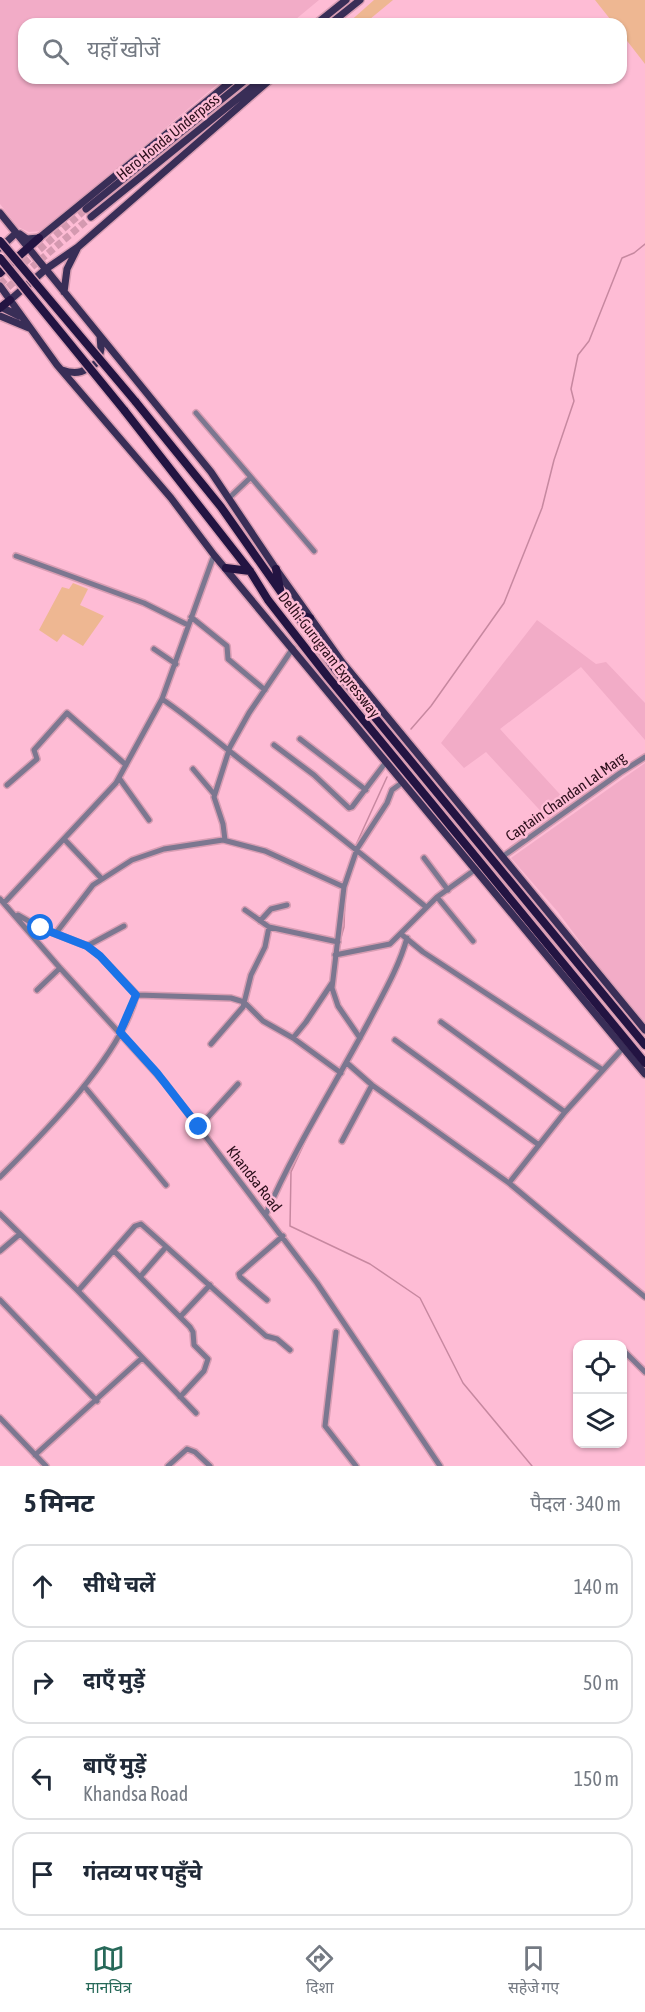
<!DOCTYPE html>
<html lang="hi">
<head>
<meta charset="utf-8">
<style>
	:root { --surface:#fff; --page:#f2f2f3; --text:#1f2937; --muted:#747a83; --line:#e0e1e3; --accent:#276959 }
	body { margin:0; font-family:"Asap Condensed","Noto Sans Devanagari",sans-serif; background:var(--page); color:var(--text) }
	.controls { position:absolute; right:18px; bottom:18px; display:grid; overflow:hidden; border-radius:12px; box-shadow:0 2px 4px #0004 }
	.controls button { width:54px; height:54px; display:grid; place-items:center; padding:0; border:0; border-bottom:2px solid var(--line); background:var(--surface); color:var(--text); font:30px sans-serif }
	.stop { position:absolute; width:18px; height:18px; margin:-14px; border:4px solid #1a73e8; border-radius:50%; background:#fff }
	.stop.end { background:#1a73e8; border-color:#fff; box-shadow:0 2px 6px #0008 }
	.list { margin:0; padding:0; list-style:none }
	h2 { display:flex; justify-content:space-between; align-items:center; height:78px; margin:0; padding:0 24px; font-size:26px }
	h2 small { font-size:20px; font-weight:400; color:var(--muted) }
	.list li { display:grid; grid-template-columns:39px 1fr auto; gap:18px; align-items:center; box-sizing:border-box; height:84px; margin:0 12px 12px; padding:0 12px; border:2px solid var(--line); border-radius:18px }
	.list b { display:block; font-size:22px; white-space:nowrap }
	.list p { margin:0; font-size:20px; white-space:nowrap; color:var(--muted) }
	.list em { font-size:20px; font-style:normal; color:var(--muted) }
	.icon { flex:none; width:33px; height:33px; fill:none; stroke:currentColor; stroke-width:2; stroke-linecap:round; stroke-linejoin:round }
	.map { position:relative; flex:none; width:645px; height:1466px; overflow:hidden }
	.search { position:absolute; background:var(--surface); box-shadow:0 2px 4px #0004; left:18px; right:18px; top:18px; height:66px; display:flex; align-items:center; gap:15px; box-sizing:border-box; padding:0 21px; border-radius:18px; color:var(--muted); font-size:22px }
	.sheet { height:462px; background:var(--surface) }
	nav { display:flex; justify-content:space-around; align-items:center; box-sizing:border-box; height:84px; border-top:2px solid var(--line); background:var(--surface); font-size:16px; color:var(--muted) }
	nav a { display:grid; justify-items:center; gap:3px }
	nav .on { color:var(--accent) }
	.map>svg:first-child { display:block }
	.built { fill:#f2acc7 }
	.green { fill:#eeb792 }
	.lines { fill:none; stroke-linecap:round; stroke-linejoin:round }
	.stream { stroke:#c788a0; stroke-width:1.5 }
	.major-tunnel { stroke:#d499b0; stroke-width:7; stroke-dasharray:7 3.5; stroke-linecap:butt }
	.minor-casing { stroke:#d89db3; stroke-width:8 }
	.major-casing { stroke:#d89db3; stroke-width:10 }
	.highway-casing { stroke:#d89db3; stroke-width:11 }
	.minor { stroke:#7c7790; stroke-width:5 }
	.major { stroke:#392e57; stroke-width:7 }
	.highway { stroke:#231442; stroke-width:8 }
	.highway-bridge-casing { stroke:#d89db3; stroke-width:11; stroke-linecap:butt }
	.highway-bridge { stroke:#231442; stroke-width:8 }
	.route { stroke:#1a73e8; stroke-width:8 }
	.labels { text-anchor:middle; stroke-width:5; stroke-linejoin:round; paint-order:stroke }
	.street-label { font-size:15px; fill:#2b0e1a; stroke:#febcd5 }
</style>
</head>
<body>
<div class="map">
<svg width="645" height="1466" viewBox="0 0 645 1466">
	<rect width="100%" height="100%" fill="#febcd5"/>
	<!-- built -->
	<path class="built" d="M 0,0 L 319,0 L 290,24 L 24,24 L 24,78 L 225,78 L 42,231 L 29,232 L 18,227 L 0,204 Z
		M 537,620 L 596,664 L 606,662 L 645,703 L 645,740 L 581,667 L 500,729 L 568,803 L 548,819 L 486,752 L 464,768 L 441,743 Z
		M 645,763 L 645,1022 L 596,963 L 558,912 L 511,858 Z"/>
	<!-- green -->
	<path class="green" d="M 374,0 L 393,0 L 364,24 L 347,24 Z
		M 595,0 L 645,0 L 645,64 L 621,33 L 621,24 L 614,24 Z
		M 73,583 L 88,589 L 80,605 L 104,616 L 83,646 L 63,634 L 57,642 L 39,630 L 62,587 L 69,589 Z"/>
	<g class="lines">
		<!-- stream -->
		<path class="stream" d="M 411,729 L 431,706 L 504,603 L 542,508 L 554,460 L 574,401 L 571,389 L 578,355 L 589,341 L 622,258 L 634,253 L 645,244
			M 355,847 L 387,777
			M 340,941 L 344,927 L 345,899
			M 309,1133 L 291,1172 L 290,1226 L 370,1264 L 420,1298 L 463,1383 L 532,1466"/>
		<!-- major-tunnel -->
		<path class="major-tunnel" d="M 0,284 L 86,209
			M 0,294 L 91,217"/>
		<!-- minor casing -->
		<g class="minor-casing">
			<path id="minor" d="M 196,413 L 314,551
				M 229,498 L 250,478
				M 16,556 L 144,603 L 188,625
				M 191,617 L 227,646 L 228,659 L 265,690
				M 154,649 L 176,664
				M 162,699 C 190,718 215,740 242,761 C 305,809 366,857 426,907
				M 300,739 L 366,790
				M 274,745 L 314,775 L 349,808 L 352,807 L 386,762
				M 193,769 L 214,794
				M 119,778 L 149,820
				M 7,785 L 37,759 L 34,750 L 67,713 L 126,765
				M 64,839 L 102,879
				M 225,840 L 223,824 L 214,797 L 230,747 L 249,713 L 293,648
				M 502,857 L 620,773 L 645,757
				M 424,858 L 448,890
				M 437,897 L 473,941
				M 0,899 L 60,968 L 165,1083 L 317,1283 L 440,1466
				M 4,903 L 116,783 L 162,699 L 214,555
				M 245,910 L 269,927 L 338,942
				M 18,915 L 41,928 L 87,946 L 100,956 L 137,995 L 231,998 L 244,1002 L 263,1021 L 293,1038 L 341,1073
				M 260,921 L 271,909 L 287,905
				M 56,933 L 93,885 L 132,860 L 164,849 L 223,840 L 265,851 L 344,887
				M 401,934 L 423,952 L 603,1070
				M 87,946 L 124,926
				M 335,955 L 390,944 L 437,897 L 476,869
				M 37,990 L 60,968
				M 441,1022 L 565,1112
				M 293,1038 L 306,1022 L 332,983
				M 360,1038 L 338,1006 L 332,988 L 344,887 L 357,849 L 387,803 L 392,790 L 403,782
				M 395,1040 L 539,1145
				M 211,1044 L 243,1007 L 251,975 L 265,947 L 269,927
				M 623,1048 L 565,1112 L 509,1183 L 645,1297
				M 347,1063 L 372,1085 L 509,1183
				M 84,1086 L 166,1185
				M 199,1127 L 238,1084
				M 342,1141 L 372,1085
				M 0,1177 C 44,1133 122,1055 136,995
				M 0,1214 L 78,1291 L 196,1413
				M 266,1214 C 295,1147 335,1085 369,1021 C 383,994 399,967 407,938
				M 0,1251 L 20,1234
				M 114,1251 L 190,1327 L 193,1332 L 194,1345 L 208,1359 L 204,1371 L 180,1397
				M 140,1277 L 166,1247
				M 78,1291 L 135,1226 L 141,1224 L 266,1336 L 277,1339 L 290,1350
				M 0,1300 L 97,1401
				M 267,1300 L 240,1277 L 239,1274 L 283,1236
				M 180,1317 L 210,1285
				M 336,1332 L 325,1426 L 356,1466
				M 622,1349 L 645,1372
				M 0,1418 L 46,1466
				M 35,1455 L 142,1358
				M 168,1466 L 187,1449 L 195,1452 L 210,1466"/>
		</g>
		<!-- major casing -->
		<g class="major-casing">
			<path id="major" d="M 316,24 L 346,0
				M 330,24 L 360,0
				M 86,209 L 248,78
				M 0,213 L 211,472 L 276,569 L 342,662 L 645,1030
				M 91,217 L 263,78
				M 20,234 L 27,239 L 39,238 L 235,78
				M 0,248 L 16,233
				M 0,286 L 57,365 L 171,498 L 214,555 L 645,1074
				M 64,292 L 67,269 L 77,249
				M 10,300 L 46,269 L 78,247 L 272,78
				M 1,307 L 19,316
				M 0,316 L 29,328
				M 62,370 C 78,376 85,371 98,362 L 101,349 L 100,336"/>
		</g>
		<!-- highway casing -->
		<g class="highway-casing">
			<path id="highway" d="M 0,273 L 39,238
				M 0,308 L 10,300
				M 135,401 L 221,507 L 335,669 L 645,1045
				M 124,410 L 250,571 L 268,600 L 328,677 L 645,1063
				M 226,568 L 250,571
				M 276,569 L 280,589
				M 295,613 L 310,618"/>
		</g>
		<!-- minor -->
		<use href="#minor" class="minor"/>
		<!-- major -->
		<use href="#major" class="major"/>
		<!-- highway -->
		<use href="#highway" class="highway"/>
		<!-- highway-bridge casing -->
		<g class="highway-bridge-casing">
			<path id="highway-bridge" d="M 0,241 L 135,401
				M 0,258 L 124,410"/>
		</g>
		<!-- highway-bridge -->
		<use href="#highway-bridge" class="highway-bridge"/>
	</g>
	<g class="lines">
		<!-- route -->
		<path class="route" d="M 41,928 L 87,946 L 100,956 L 136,995 L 120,1032 L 157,1073 L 199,1127"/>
	</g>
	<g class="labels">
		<!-- street labels -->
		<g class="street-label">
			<text transform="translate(168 137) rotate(-39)" y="5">Hero Honda Underpass</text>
			<text transform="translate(329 655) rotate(52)" y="5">Delhi-Gurugram Expressway</text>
			<text transform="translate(566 797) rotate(-35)" y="5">Captain Chandan Lal Marg</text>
			<text transform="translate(254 1179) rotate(52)" y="5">Khandsa Road</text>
		</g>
	</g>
</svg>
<div class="controls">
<button><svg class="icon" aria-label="locate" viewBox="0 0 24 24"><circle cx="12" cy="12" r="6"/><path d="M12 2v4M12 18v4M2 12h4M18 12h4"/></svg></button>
<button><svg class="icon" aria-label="layers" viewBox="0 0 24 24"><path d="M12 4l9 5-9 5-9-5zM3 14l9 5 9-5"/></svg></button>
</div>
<div class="stop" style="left:41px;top:928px"></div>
<div class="stop end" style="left:199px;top:1127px"></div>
<div class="search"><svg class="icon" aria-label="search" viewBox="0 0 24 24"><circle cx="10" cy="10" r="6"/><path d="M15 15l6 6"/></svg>यहाँ खोजें</div>
</div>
<section class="sheet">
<h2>5 मिनट<small>पैदल · 340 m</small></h2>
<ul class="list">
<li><svg class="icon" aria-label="ahead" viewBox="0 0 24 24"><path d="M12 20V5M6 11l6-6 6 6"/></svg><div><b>सीधे चलें</b></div><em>140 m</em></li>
<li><svg class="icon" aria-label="right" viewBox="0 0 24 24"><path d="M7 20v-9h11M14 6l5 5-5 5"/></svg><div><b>दाएँ मुड़ें</b></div><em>50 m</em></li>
<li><svg class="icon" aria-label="left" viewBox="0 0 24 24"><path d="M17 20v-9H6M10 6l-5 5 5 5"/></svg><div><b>बाएँ मुड़ें</b><p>Khandsa Road</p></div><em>150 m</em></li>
<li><svg class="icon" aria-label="arrive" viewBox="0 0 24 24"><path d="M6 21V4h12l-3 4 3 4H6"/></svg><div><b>गंतव्य पर पहुँचे</b></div></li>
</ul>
</section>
<nav>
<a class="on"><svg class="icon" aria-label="map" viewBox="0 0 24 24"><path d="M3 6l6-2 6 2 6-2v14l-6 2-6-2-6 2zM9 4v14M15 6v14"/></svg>मानचित्र</a>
<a><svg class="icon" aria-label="directions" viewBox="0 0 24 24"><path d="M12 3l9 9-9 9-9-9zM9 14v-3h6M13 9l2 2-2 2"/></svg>दिशा</a>
<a><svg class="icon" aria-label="saved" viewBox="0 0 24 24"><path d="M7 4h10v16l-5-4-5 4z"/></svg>सहेजे गए</a>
</nav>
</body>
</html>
